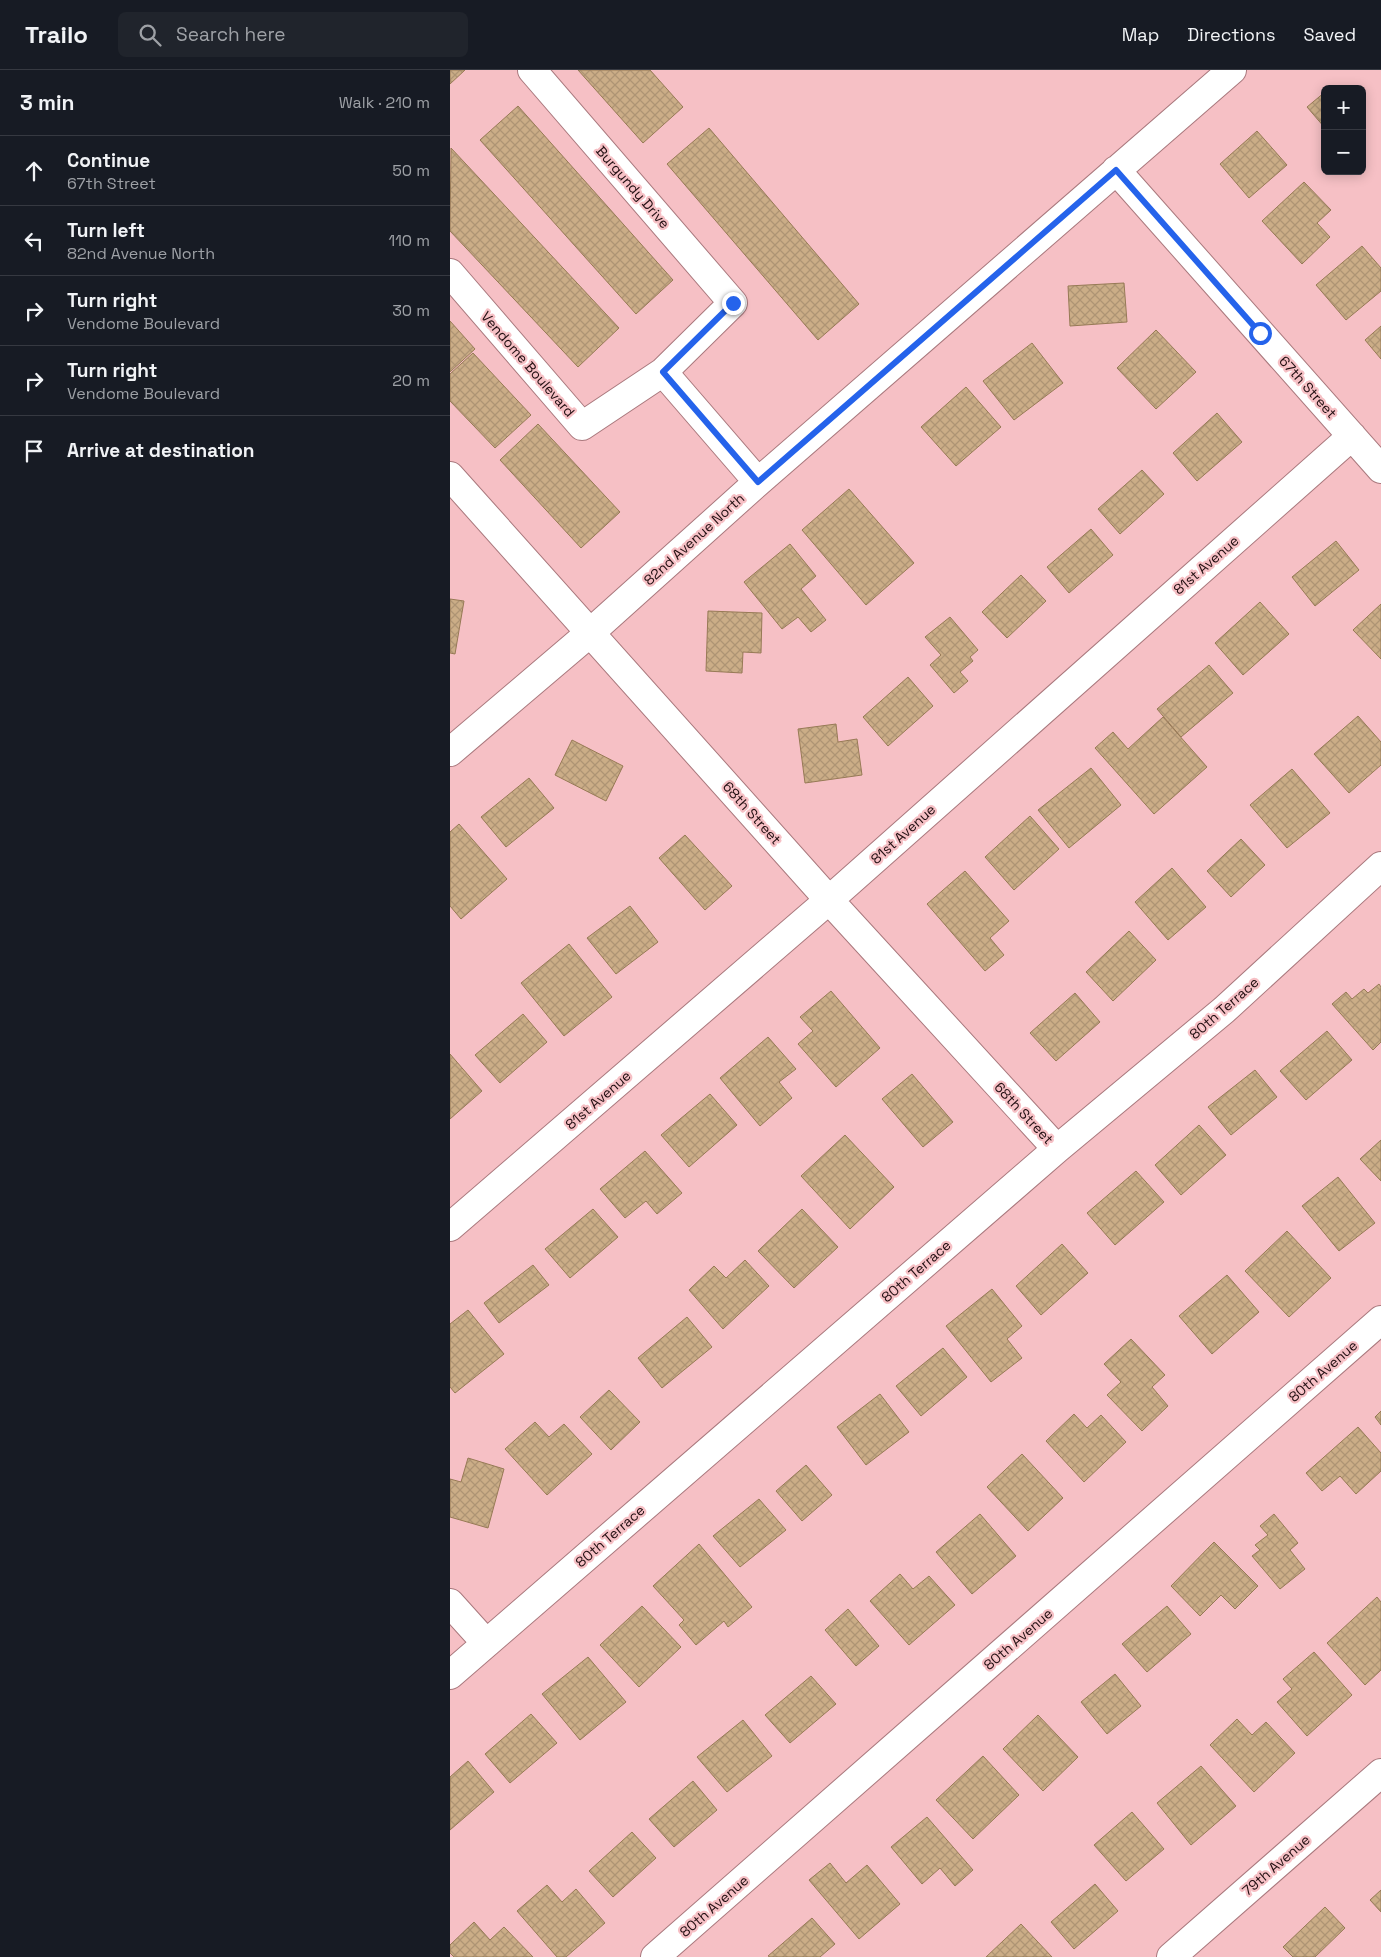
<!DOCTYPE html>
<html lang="en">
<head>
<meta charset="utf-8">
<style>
	:root { --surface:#171b24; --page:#20242c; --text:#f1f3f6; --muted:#9ea1a6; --line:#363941 }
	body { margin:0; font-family:"Space Grotesk",sans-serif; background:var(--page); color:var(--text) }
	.controls { position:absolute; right:15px; top:15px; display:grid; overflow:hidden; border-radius:8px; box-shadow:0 2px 12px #0003 }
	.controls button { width:45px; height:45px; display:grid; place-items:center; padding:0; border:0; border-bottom:1px solid var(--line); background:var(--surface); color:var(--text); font:25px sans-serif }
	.stop { position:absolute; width:15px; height:15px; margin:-11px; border:4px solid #2563eb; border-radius:50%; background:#fff }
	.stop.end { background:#2563eb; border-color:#fff; box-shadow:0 1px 5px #0008 }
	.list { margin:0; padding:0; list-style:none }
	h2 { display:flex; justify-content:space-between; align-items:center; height:65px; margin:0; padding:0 20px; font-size:21px }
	h2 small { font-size:16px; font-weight:400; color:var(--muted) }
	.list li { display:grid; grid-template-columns:32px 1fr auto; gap:15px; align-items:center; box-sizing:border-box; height:70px; padding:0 20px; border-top:1px solid var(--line) }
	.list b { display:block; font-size:19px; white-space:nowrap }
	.list p { margin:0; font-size:16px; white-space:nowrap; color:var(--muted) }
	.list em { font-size:16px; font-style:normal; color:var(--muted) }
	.icon { flex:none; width:28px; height:28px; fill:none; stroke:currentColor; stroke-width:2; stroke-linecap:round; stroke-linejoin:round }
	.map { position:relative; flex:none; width:931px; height:1887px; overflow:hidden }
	header { display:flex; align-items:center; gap:30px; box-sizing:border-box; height:70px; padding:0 25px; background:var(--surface); border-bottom:1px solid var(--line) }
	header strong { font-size:24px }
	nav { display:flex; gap:28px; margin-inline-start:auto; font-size:18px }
	.search { width:350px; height:45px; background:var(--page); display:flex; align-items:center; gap:12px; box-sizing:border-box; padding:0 18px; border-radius:8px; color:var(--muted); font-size:19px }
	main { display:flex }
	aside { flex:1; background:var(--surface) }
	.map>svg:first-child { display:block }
	.building { fill:url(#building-cross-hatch); stroke:#977a56 }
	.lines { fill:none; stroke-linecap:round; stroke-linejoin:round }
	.minor-casing { stroke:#a9787d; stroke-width:30 }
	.minor { stroke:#fff; stroke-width:28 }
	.route { stroke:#2563eb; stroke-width:6 }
	.labels { text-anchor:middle; stroke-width:4.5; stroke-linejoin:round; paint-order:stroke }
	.street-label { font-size:14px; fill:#210e11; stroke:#f6c0c5 }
</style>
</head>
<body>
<header>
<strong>Trailo</strong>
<div class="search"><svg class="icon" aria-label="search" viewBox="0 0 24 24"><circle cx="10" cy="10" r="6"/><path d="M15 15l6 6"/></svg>Search here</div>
<nav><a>Map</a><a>Directions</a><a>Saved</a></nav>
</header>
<main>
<aside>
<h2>3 min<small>Walk · 210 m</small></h2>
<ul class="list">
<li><svg class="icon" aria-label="ahead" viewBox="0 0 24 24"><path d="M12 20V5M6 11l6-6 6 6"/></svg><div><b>Continue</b><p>67th Street</p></div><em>50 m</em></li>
<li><svg class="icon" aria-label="left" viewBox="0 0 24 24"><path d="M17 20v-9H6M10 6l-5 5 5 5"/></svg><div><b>Turn left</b><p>82nd Avenue North</p></div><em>110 m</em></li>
<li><svg class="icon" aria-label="right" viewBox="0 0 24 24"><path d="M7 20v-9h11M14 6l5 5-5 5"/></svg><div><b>Turn right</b><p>Vendome Boulevard</p></div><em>30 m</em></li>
<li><svg class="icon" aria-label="right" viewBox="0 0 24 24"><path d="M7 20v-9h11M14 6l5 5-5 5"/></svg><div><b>Turn right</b><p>Vendome Boulevard</p></div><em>20 m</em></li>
<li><svg class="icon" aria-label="arrive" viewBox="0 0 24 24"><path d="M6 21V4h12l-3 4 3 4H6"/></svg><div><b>Arrive at destination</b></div></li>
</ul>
</aside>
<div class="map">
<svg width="931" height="1887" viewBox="0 0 931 1887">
	<defs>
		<pattern id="building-cross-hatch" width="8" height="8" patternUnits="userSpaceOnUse" patternTransform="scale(1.25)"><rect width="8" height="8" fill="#cbad87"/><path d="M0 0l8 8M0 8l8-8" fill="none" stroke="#ae9474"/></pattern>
	</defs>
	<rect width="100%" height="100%" fill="#f6c0c5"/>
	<!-- building -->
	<path class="building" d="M 0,0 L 15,0 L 0,14 Z
		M 128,0 L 200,0 L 233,37 L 193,73 Z
		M 875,22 L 875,58 L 857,37 Z
		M 68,36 L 223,210 L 186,244 L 30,70 Z
		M 259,58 L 409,234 L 368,270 L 217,94 Z
		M 807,61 L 837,95 L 799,128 L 770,94 Z
		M 1,78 L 169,258 L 128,297 L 0,161 Z
		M 854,112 L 881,140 L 867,153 L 880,167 L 852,194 L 812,151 Z
		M 912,176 L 931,198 L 931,221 L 896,250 L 866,215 Z
		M 674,213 L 677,252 L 620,256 L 618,216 Z
		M 0,251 L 25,279 L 0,302 Z
		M 931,256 L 931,289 L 915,270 Z
		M 706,260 L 746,302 L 706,339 L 667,298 Z
		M 582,273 L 613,313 L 564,350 L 533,311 Z
		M 23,283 L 81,345 L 45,378 L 0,331 L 0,304 Z
		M 516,317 L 551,357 L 506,396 L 471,357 Z
		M 767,343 L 792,372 L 747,411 L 723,383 Z
		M 88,354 L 170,442 L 131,478 L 50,390 Z
		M 692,400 L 714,424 L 670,464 L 648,439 Z
		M 399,419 L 464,493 L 416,535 L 352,460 Z
		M 641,459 L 663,485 L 619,523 L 597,497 Z
		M 886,471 L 909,500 L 865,536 L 842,507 Z
		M 340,474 L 366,506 L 351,519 L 376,550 L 361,562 L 348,547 L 332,559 L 294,512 Z
		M 571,505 L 596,531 L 557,568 L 532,542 Z
		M 0,529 L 14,531 L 5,584 L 0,583 Z
		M 810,532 L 839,564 L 793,605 L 765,573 Z
		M 931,534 L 931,589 L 903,560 Z
		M 258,541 L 312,543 L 311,583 L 293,582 L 292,603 L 256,601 Z
		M 500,547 L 528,580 L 520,587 L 523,591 L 510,602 L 518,611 L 504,623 L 480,595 L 491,585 L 475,567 Z
		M 759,595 L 783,623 L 731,667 L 707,639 Z
		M 458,607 L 483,636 L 438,676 L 413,647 Z
		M 908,646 L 931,672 L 931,695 L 899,723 L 864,684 Z
		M 713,647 L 757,697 L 704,744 L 645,678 L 663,662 L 678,679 Z
		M 386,654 L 388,672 L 407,669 L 412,705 L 355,713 L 348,659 Z
		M 122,670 L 173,696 L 156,731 L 105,705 Z
		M 641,698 L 671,735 L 619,778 L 588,740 Z
		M 842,699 L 880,743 L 837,778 L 800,735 Z
		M 79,708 L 104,738 L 56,777 L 31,747 Z
		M 580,746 L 609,779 L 564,820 L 535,787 Z
		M 9,754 L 57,809 L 11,849 L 0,836 L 0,762 Z
		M 235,765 L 282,816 L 255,840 L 209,788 Z
		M 791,769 L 815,795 L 781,827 L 757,801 Z
		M 722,798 L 756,837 L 718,870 L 685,832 Z
		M 515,801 L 559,851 L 540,868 L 554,885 L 535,901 L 477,834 Z
		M 180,836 L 208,872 L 166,904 L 137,868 Z
		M 679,861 L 706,890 L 663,931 L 636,902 Z
		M 119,874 L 162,927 L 114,966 L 71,913 Z
		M 929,914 L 931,917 L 931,972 L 923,980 L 882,934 L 896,922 L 902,929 L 914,919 L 918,923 Z
		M 381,921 L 430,978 L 386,1017 L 348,974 L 363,961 L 350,947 Z
		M 625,923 L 650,952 L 606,991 L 580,963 Z
		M 73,944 L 97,972 L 50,1013 L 25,985 Z
		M 877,961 L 902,990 L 856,1030 L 830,1001 Z
		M 318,967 L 346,999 L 329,1012 L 342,1028 L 310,1056 L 270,1008 Z
		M 0,984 L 32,1021 L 0,1049 Z
		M 805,1000 L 827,1027 L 781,1065 L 758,1037 Z
		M 462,1004 L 503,1052 L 473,1077 L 432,1029 Z
		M 260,1024 L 287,1055 L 239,1097 L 211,1065 Z
		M 749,1055 L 776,1085 L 731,1125 L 705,1095 Z
		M 395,1065 L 444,1117 L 400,1159 L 351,1106 Z
		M 931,1070 L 931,1111 L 910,1089 Z
		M 195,1081 L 232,1123 L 207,1144 L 196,1131 L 175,1148 L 150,1119 Z
		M 686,1101 L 714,1132 L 665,1175 L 637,1143 Z
		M 888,1107 L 925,1153 L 889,1181 L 852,1136 Z
		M 143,1139 L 168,1167 L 120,1208 L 95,1179 Z
		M 352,1139 L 388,1177 L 344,1218 L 308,1181 Z
		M 837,1161 L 881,1208 L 839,1247 L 795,1201 Z
		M 612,1174 L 638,1203 L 591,1245 L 566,1216 Z
		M 295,1190 L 319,1216 L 273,1259 L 239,1220 L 264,1196 L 276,1208 Z
		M 83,1195 L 99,1215 L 49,1253 L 34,1233 Z
		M 777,1205 L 809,1242 L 762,1284 L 729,1246 Z
		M 542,1219 L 572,1256 L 557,1269 L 572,1288 L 541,1312 L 496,1256 Z
		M 18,1240 L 54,1284 L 5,1323 L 0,1317 L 0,1254 Z
		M 237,1247 L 262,1277 L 212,1318 L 188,1288 Z
		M 681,1269 L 715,1305 L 702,1317 L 718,1336 L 692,1361 L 657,1325 L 671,1312 L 654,1294 Z
		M 493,1278 L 517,1307 L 471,1346 L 446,1316 Z
		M 159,1320 L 190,1352 L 161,1380 L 130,1347 Z
		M 430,1324 L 459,1362 L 416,1395 L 387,1357 Z
		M 931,1341 L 931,1355 L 925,1347 Z
		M 624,1344 L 637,1358 L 651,1345 L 676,1372 L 634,1412 L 596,1371 Z
		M 85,1352 L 99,1367 L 114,1354 L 142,1384 L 97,1425 L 55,1379 Z
		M 908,1357 L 931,1383 L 931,1401 L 906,1424 L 890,1406 L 872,1421 L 856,1403 Z
		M 572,1384 L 613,1428 L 578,1461 L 537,1417 Z
		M 18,1388 L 54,1399 L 38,1458 L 0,1447 L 0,1409 L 11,1412 Z
		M 356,1395 L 382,1425 L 352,1451 L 326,1421 Z
		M 309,1429 L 336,1460 L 290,1497 L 263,1466 Z
		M 530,1444 L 566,1486 L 522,1524 L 486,1482 Z
		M 824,1444 L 848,1473 L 840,1480 L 855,1499 L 830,1519 L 802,1486 L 810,1480 L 805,1475 L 818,1465 L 810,1456 Z
		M 764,1472 L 808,1516 L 785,1539 L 771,1525 L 750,1546 L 721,1516 Z
		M 249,1474 L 302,1537 L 278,1557 L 274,1551 L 246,1575 L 229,1555 L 234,1550 L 203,1516 Z
		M 450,1504 L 463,1519 L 479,1506 L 505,1535 L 459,1575 L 420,1531 Z
		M 927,1527 L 931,1532 L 931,1600 L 915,1615 L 877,1573 Z
		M 192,1536 L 231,1577 L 189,1617 L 150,1575 Z
		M 717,1536 L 741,1564 L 697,1602 L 672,1574 Z
		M 398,1539 L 429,1576 L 406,1596 L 375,1560 Z
		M 864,1582 L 902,1625 L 857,1666 L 827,1632 L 842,1619 L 833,1609 Z
		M 138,1587 L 176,1632 L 130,1670 L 92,1624 Z
		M 665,1604 L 691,1636 L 657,1664 L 631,1632 Z
		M 361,1606 L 386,1634 L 340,1673 L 315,1645 Z
		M 81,1644 L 107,1673 L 60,1713 L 35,1684 Z
		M 588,1645 L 628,1687 L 593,1721 L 553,1679 Z
		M 787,1649 L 802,1665 L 816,1652 L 845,1683 L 804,1722 L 760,1675 Z
		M 293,1650 L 322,1686 L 277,1722 L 247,1687 Z
		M 533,1686 L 569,1725 L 523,1769 L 486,1730 Z
		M 18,1691 L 44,1722 L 0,1760 L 0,1707 Z
		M 751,1696 L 786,1736 L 741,1775 L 707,1733 Z
		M 243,1711 L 267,1740 L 224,1777 L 199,1749 Z
		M 682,1742 L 714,1779 L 676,1811 L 644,1775 Z
		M 477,1747 L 523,1800 L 505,1816 L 490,1798 L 472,1814 L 441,1777 Z
		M 182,1762 L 206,1788 L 163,1827 L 139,1801 Z
		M 380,1793 L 396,1813 L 417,1795 L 450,1834 L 409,1869 L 359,1810 Z
		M 645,1814 L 668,1841 L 624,1879 L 601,1852 Z
		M 97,1815 L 112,1832 L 126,1819 L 155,1853 L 116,1887 L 107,1887 L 67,1841 Z
		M 931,1820 L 931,1842 L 920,1830 Z
		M 875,1837 L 895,1858 L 865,1887 L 843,1887 L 833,1877 Z
		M 362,1848 L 385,1874 L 370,1887 L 320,1887 L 318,1886 Z
		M 24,1852 L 40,1870 L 54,1857 L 83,1887 L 4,1887 L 0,1883 L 0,1875 Z
		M 571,1854 L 602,1887 L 536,1887 Z"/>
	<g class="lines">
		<!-- minor casing -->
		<g class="minor-casing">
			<path id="minor" d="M 82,0 L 283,233 L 213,302
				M 666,100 L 931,399
				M 0,203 L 132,356 L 213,302 L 308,412
				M 0,406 L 379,830 L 607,1079
				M 0,682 L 141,562 L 308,412 L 782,0
				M 0,1157 L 379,830 L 902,366
				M 0,1533 L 36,1573
				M 0,1605 L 607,1079 L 774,940 L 931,796
				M 205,1887 L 931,1250
				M 721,1887 L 931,1703"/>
		</g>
		<!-- minor -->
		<use href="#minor" class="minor"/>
	</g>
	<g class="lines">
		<!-- route -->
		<path class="route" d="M 283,233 L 213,302 L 308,412 L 666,100 L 810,263"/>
	</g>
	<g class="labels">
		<!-- street labels -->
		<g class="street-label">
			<text transform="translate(183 117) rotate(49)" y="5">Burgundy Drive</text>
			<text transform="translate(78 294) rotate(49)" y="5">Vendome Boulevard</text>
			<text transform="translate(858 317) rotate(48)" y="5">67th Street</text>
			<text transform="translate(244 469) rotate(-42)" y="5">82nd Avenue North</text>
			<text transform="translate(756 495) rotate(-41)" y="5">81st Avenue</text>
			<text transform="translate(302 743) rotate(48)" y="5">68th Street</text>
			<text transform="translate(453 764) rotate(-42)" y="5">81st Avenue</text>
			<text transform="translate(774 938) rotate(-41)" y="5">80th Terrace</text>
			<text transform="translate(148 1030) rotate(-41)" y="5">81st Avenue</text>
			<text transform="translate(574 1043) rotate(47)" y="5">68th Street</text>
			<text transform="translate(466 1201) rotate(-41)" y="5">80th Terrace</text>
			<text transform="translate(873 1301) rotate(-41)" y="5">80th Avenue</text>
			<text transform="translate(160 1466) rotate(-41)" y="5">80th Terrace</text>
			<text transform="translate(568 1569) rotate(-41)" y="5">80th Avenue</text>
			<text transform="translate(826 1795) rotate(-41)" y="5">79th Avenue</text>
			<text transform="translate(264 1836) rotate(-41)" y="5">80th Avenue</text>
		</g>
	</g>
</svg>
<div class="controls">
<button>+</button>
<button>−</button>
</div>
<div class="stop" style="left:810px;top:263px"></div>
<div class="stop end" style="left:283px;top:233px"></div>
</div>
</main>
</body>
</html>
